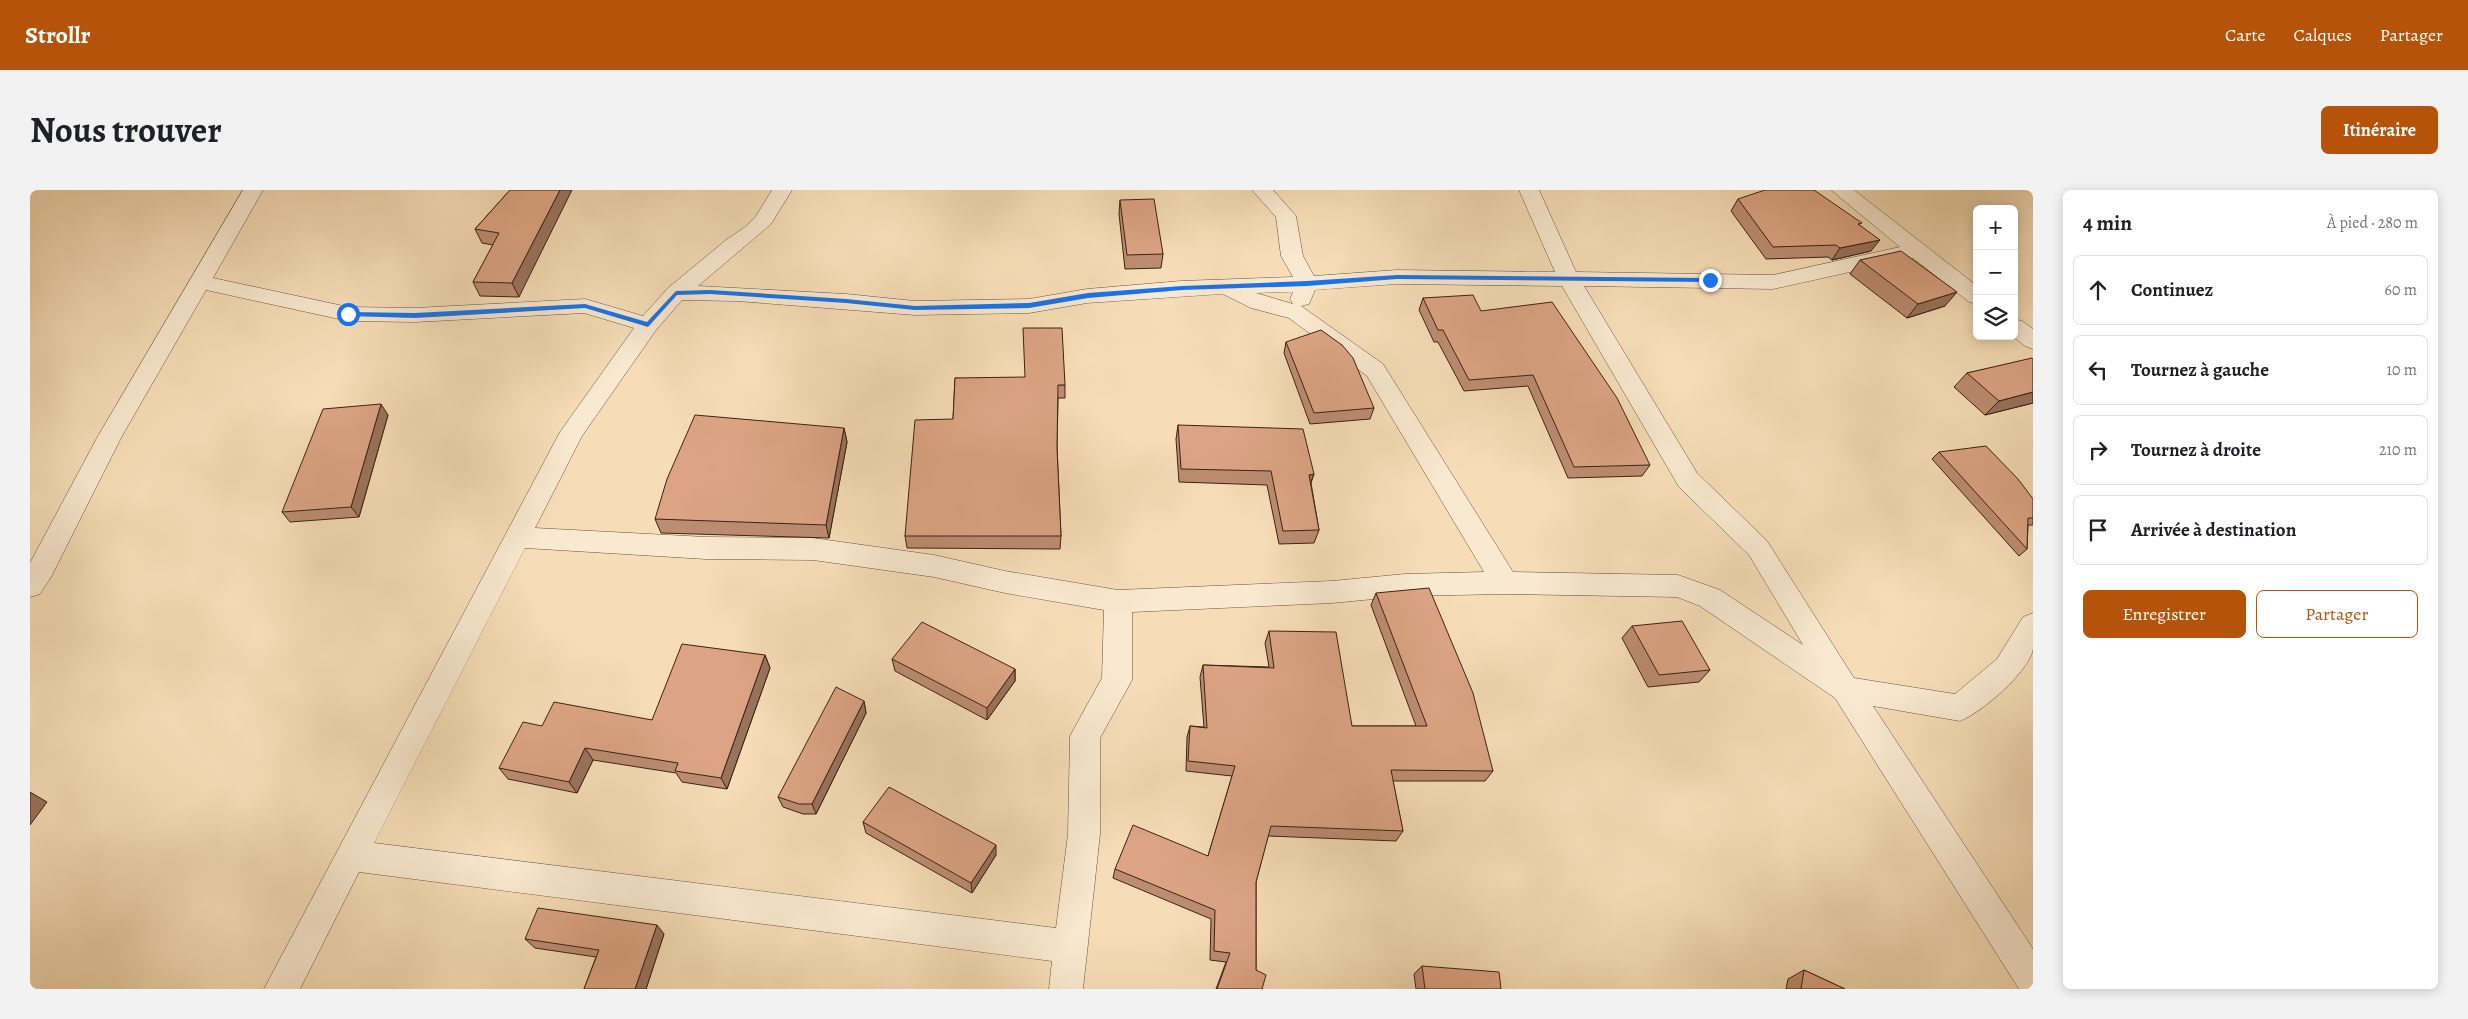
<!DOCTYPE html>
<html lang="fr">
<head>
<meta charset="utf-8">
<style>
	:root { --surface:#fff; --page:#f2f2f2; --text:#202124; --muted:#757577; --line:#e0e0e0; --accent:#b45309 }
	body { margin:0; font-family:Alegreya,serif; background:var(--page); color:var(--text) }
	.controls { position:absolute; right:15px; top:15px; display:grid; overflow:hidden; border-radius:8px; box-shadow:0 2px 12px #0003 }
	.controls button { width:45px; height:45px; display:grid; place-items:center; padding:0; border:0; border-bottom:1px solid var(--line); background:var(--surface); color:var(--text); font:25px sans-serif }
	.stop { position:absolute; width:15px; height:15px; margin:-11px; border:4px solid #1a73e8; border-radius:50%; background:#fff }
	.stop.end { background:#1a73e8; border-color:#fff; box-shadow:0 1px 5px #0008 }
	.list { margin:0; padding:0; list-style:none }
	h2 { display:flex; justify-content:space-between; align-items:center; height:65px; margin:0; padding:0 20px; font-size:21px }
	h2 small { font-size:16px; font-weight:400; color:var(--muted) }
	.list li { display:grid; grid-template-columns:32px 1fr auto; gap:15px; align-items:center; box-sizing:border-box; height:70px; margin:0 10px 10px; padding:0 10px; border:1px solid var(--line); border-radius:8px }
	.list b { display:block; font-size:19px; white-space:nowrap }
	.list em { font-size:16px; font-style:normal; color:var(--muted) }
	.actions { display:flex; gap:10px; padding:15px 20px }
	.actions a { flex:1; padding:11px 0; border:1px solid var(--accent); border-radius:8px; text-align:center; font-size:18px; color:var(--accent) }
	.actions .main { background:var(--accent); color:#fff }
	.icon { flex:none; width:28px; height:28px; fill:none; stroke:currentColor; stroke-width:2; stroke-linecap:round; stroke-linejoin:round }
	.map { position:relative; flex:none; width:2003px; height:799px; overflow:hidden; border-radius:8px }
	header { display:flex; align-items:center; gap:30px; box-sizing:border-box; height:70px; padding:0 25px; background:var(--accent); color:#fff }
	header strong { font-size:24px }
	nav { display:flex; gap:28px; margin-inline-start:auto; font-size:18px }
	.intro { display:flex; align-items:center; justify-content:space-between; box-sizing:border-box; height:120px; padding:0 30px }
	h1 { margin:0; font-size:35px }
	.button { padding:12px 22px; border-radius:8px; background:var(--accent); color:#fff; font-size:18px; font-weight:700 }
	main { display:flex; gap:30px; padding:0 30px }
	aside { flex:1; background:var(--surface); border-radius:8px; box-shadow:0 2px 12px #0003 }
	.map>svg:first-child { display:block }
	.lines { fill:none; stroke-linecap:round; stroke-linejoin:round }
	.minor-casing { stroke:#69513e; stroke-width:1 }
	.minor { fill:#f9e9d0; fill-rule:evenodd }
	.wall { fill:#bd8d72; stroke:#3a2216 }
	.shaded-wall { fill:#9a735c; stroke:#3a2216 }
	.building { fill:#dca484; stroke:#3a2216 }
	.route { fill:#1a73e8 }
</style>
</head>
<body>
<header>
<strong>Strollr</strong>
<nav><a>Carte</a><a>Calques</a><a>Partager</a></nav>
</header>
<div class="intro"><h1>Nous trouver</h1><a class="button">Itinéraire</a></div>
<main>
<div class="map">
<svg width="2003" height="799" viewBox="0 0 2003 799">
	<rect width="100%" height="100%" fill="#f6ddb7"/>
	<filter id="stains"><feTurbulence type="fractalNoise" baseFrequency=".004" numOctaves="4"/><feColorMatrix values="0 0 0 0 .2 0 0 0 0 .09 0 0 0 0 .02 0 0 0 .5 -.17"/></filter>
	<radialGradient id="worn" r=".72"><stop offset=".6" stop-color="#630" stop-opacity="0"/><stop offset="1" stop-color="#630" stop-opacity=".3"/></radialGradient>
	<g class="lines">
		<!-- minor casing -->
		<g class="minor-casing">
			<path id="minor" d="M 213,0 L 233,0 L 183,88 L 318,117 L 385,118 L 555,109 L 613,126 L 638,98 L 696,50 L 715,37 L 726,26 L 742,0 L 762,0 L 741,34 L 668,96 L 816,104 L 885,111 L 999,109 L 1057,99 L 1151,91 L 1263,87 L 1251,66 L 1246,27 L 1222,0 L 1243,0 L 1266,26 L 1273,66 L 1284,86 L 1367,80 L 1525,82 L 1489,0 L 1509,0 L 1546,82 L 1743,85 L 1870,57 L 1801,0 L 1824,0 L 1947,96 L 1947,114 L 1939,112 L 1883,68 L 1743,99 L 1554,96 L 1667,283 L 1737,351 L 1824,488 L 1925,504 L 1967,469 L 1993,427 L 2003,423 C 2003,435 2003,447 2003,459 C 1999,482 1951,523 1930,531 L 1843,516 L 2003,759 L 2003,799 L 1989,799 L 1805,508 L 1670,416 L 1647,407 L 1475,404 L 1375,406 L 1302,413 L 1102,422 L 1102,490 L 1070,548 L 1070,644 L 1053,799 L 1019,799 L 1022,771 L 329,682 L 270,799 L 234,799 L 530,242 L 604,138 L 554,123 L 385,132 L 318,131 L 176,100 L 92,246 L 21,387 L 10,404 L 0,407 L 0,373 L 68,246 ZM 1367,94 L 1532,96 L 1649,297 L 1719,365 L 1773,455 L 1690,400 L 1648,385 L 1483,382 L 1353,174 L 1271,116 L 1279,114 L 1285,100 ZM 1263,102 L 1260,109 L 1263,114 L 1226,103 ZM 1193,104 L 1221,118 L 1259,128 L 1337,186 L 1454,382 L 1375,384 L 1302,391 L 1088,400 L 975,381 L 904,365 L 783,348 L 676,347 L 505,338 L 552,246 L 626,140 L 652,110 L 707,111 L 885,125 L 999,123 L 1057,113 ZM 495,358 L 676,369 L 783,370 L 904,387 L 975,403 L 1074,420 L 1072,488 L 1040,546 L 1038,644 L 1026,738 L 344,653 Z
				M 1984,129 L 1992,131 L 2003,139 L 2003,159 L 1995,156 L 1982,146 L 1984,146 Z"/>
		</g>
		<!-- minor -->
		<use href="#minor" class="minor"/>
	</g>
	<!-- wall -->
	<path class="wall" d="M 480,0 L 489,107 L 450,106 L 443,92 L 463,55 L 452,53 L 445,39 Z
		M 1708,9 L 1830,35 L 1841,61 L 1802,70 L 1798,67 L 1736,69 L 1701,21 Z
		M 1090,10 L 1133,64 L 1131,78 L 1095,79 L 1089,24 Z
		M 1830,70 L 1915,116 L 1877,128 L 1820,84 Z
		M 1393,108 L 1451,121 L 1620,275 L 1612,286 L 1538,288 L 1498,196 L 1434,201 L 1408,152 L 1404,152 L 1389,120 Z
		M 1256,152 L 1344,218 L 1340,229 L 1280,234 L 1254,163 Z
		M 2003,169 L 2003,213 L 1955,225 L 1924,197 L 1937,183 Z
		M 925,188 L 1035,195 L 1035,208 L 1028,208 L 1027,258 L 1031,346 L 1030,359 L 877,358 L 875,346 L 923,229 Z
		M 358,225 L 329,327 L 260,332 L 252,322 Z
		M 1148,235 L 1284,284 L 1281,293 L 1289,340 L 1284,353 L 1249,354 L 1237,295 L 1149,292 L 1146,249 Z
		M 814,238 L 817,252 L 799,348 L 631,343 L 625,329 Z
		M 1909,262 L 2003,309 L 2003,335 L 1998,335 L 1997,359 L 1989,366 L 1902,269 Z
		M 1346,403 L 1463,581 L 1455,591 L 1363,591 L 1373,641 L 1366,651 L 1238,646 L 1226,692 L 1226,780 L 1232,799 L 1186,799 L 1196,772 L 1180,770 L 1181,729 L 1083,688 L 1085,679 L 1178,666 L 1202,586 L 1156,581 L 1157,547 L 1160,536 L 1174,537 L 1170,487 L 1173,475 L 1239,477 L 1235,453 L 1239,441 L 1322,536 L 1386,536 L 1341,415 Z
		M 1602,436 L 1680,480 L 1669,492 L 1618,497 L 1592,448 Z
		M 735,465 L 740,478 L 697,599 L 652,592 L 646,583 L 563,570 L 547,603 L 478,589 L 469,578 L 622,530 Z
		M 862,469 L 985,479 L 985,491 L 957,530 L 865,481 Z
		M 834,511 L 836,523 L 786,624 L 773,624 L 753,617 L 748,607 Z
		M 833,632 L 966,665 L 942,703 L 836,643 Z
		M 634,744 L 616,799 L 554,799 L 566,767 L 505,758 L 495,749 Z
		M 1392,776 L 1471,799 L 1386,799 L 1384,784 Z
		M 1774,780 L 1815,799 L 1756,799 L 1758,789 Z"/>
	<!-- shaded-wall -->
	<path class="shaded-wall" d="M 530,0 L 542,0 L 489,107 L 482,93 Z
		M 1850,50 L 1841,61 L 1802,70 L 1810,58 Z
		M 1927,102 L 1915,116 L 1877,128 L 1888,114 Z
		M 2003,202 L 2003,213 L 1955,225 L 1969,211 Z
		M 351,214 L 358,225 L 329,327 L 321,317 Z
		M 814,238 L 817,252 L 799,348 L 796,335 Z
		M 1284,284 L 1279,297 L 1279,285 Z
		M 735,465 L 740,478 L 697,599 L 691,588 Z
		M 985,479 L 985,491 L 957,530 L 957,518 Z
		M 834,511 L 836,523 L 786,624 L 782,614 Z
		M 555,558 L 563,570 L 547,603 L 539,592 Z
		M 0,602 L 17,612 L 0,635 Z
		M 966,655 L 966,665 L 942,703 L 941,693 Z
		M 627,735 L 634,744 L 616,799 L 605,799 Z"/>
	<!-- building -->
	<path class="building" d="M 480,0 L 530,0 L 482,93 L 443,92 L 469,43 L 445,39 Z
		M 1735,0 L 1784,0 L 1832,33 L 1828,34 L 1850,50 L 1810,58 L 1806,55 L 1743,57 L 1708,9 Z
		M 1124,9 L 1133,64 L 1097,65 L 1090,10 Z
		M 1871,61 L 1927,102 L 1888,114 L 1830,70 Z
		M 1443,105 L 1451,121 L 1522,112 L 1587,208 L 1620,275 L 1544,277 L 1503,185 L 1439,190 L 1413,140 L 1408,140 L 1393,108 Z
		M 993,138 L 1032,138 L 1035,195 L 1028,195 L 1027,258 L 1031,346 L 875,346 L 885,230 L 923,229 L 925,188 L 995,187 Z
		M 1291,140 L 1312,155 L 1323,168 L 1344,218 L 1284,223 L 1256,152 Z
		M 2002,168 L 2003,169 L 2003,202 L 1969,211 L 1937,183 Z
		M 351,214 L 321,317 L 252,322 L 293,219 Z
		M 665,225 L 814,238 L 796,335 L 625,329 L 637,289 Z
		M 1148,235 L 1273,239 L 1284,284 L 1279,285 L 1289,340 L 1253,341 L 1241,281 L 1151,279 Z
		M 1956,256 L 1988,289 L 2003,309 L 2003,328 L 1998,328 L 1997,359 L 1909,262 Z
		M 1399,398 L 1443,503 L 1463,581 L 1361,580 L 1373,641 L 1241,636 L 1226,692 L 1226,780 L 1236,785 L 1232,799 L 1187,799 L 1200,763 L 1184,761 L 1185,720 L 1085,679 L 1103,635 L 1178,666 L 1205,576 L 1158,571 L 1160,536 L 1177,538 L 1173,475 L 1244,478 L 1239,441 L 1306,442 L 1322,536 L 1397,536 L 1346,403 Z
		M 1652,431 L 1680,480 L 1629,485 L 1602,436 Z
		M 892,432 L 985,479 L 957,518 L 862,469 Z
		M 652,454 L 735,465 L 691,588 L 645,581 L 648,573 L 555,558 L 539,592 L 469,578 L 493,532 L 512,536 L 524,512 L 622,530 Z
		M 806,497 L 834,511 L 782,614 L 769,614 L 748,607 Z
		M 859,597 L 966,655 L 941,693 L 833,632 Z
		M 508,718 L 627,735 L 605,799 L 554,799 L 569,760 L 495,749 Z
		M 1392,776 L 1469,782 L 1471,799 L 1395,799 Z
		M 1774,780 L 1815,799 L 1771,799 Z"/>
	<!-- route -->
	<path class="route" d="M 1367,85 L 1680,88 L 1683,90 L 1680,92 L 1367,89 L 1277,96 L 1152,100 L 1058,108 L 999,118 L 885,120 L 816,113 L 680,104 L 647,105 L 618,137 L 555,118 L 385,128 L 318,126 L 314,124 L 318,122 L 385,123 L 555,114 L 617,132 L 646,101 L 680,100 L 816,109 L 885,116 L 999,113 L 1058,103 L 1152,96 L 1277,91 Z"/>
	<rect width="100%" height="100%" filter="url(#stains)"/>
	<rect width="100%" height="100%" fill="url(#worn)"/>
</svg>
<div class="controls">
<button>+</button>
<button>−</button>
<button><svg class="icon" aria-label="layers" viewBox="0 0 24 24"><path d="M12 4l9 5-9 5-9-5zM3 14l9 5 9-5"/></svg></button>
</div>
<div class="stop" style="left:318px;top:124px"></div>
<div class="stop end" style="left:1680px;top:90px"></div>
</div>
<aside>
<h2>4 min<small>À pied · 280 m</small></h2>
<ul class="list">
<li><svg class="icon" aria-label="ahead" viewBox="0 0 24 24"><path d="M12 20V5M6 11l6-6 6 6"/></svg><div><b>Continuez</b></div><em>60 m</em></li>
<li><svg class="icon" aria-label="left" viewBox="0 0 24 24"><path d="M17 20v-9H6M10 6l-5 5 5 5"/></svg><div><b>Tournez à gauche</b></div><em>10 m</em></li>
<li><svg class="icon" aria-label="right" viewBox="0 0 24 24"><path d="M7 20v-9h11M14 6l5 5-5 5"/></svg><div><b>Tournez à droite</b></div><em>210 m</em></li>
<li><svg class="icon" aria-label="arrive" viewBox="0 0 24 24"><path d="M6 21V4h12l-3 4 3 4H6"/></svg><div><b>Arrivée à destination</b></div></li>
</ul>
<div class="actions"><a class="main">Enregistrer</a><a>Partager</a></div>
</aside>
</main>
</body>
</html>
